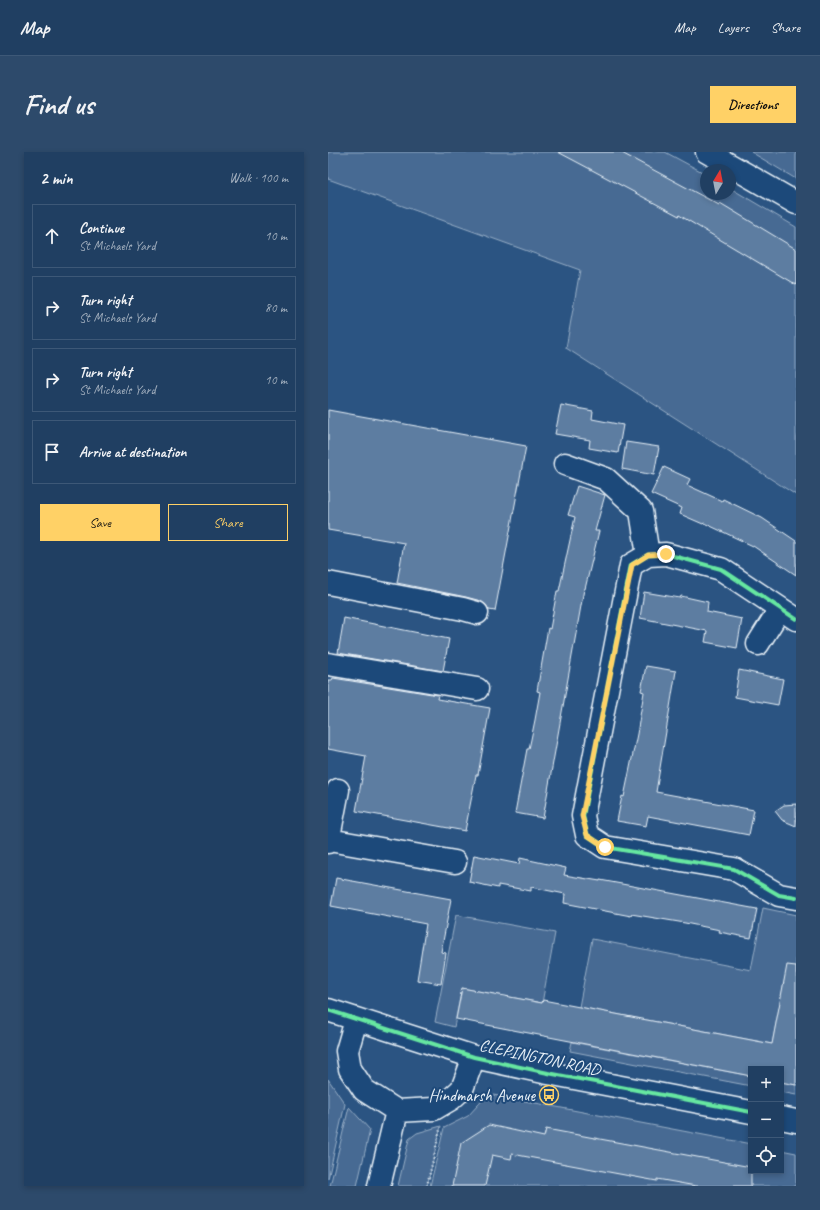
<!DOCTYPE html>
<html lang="en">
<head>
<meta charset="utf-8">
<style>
	:root { --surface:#203f62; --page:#2d4a6b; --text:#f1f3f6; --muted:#a2afbe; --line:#3d5877; --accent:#ffd166 }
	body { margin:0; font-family:Caveat,sans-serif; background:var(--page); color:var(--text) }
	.controls { position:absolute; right:12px; bottom:12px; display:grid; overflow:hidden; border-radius:0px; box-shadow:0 2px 6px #0003 }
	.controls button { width:36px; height:36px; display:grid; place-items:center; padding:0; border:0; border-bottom:1px solid var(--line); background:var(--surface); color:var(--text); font:20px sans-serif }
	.compass { position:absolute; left:372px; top:12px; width:36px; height:36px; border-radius:50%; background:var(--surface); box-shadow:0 2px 6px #0003; rotate:10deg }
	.stop { position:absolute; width:12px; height:12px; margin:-9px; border:3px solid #ffd166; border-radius:50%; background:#fff }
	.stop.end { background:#ffd166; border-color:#fff; box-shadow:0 1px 4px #0008 }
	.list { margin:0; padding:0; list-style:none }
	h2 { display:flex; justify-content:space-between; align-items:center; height:52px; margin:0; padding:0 16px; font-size:17px }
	h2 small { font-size:13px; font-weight:400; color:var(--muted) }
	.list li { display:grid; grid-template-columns:26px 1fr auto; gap:12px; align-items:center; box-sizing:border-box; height:64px; margin:0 8px 8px; padding:0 8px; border:1px solid var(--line); border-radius:0px }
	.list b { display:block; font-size:15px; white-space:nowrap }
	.list p { margin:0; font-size:13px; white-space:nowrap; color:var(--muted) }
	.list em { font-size:13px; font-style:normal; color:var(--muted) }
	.actions { display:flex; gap:8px; padding:12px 16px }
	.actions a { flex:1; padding:9px 0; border:1px solid var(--accent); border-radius:0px; text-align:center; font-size:14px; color:var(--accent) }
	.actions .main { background:var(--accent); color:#111 }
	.icon { flex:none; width:22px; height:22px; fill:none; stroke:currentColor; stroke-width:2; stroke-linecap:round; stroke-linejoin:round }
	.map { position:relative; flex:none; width:468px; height:1034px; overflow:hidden; border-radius:0px }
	header { display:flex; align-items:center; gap:24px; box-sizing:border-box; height:56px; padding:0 20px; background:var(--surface); border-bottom:1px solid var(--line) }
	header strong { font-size:19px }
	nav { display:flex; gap:22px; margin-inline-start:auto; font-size:14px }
	.intro { display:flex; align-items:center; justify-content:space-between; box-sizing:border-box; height:96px; padding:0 24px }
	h1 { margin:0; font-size:28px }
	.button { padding:10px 18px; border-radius:0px; background:var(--accent); color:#111; font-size:14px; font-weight:700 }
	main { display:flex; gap:24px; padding:0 24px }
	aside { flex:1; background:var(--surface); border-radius:0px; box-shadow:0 2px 6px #0003 }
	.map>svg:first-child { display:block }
	.green { fill:#476b93; stroke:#98aec6 }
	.building { fill:#5d7da1; stroke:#e8f1f8 }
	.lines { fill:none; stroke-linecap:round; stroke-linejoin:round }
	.minor-casing { stroke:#e8f1f8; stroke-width:25 }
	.path { stroke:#e8f1f8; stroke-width:2.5; stroke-dasharray:1 3; stroke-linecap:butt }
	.minor { stroke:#1f4a7a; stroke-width:22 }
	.cycleway-casing { stroke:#1f4a7a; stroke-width:6 }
	.cycleway { stroke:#66e7a1; stroke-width:4 }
	.route { stroke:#ffd166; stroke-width:5 }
	.labels { text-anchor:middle; stroke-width:4; stroke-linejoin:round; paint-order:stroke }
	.street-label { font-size:17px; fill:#e8f1f8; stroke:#1f4a7a }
	.poi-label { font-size:17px; fill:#e8f1f8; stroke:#1f4a7a; text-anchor:end }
</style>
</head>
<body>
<header>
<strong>Map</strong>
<nav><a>Map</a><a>Layers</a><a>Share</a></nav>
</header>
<div class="intro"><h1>Find us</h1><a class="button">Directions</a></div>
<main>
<aside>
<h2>2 min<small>Walk · 100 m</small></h2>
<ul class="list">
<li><svg class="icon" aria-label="ahead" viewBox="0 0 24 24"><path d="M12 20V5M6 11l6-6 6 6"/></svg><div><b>Continue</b><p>St Michaels Yard</p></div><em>10 m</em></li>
<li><svg class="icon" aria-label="right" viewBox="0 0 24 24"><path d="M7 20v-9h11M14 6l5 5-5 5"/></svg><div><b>Turn right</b><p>St Michaels Yard</p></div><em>80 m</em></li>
<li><svg class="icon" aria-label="right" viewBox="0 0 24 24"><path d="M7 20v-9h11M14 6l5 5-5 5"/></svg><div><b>Turn right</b><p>St Michaels Yard</p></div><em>10 m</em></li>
<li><svg class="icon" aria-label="arrive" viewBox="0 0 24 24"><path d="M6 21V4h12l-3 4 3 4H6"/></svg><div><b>Arrive at destination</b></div></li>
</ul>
<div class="actions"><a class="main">Save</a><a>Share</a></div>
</aside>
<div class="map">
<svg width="468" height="1034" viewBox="0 0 468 1034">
	<rect width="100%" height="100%" fill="#2b5482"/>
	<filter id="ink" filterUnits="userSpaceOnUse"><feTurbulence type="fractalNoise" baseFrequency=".025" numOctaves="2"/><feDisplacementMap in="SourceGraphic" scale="8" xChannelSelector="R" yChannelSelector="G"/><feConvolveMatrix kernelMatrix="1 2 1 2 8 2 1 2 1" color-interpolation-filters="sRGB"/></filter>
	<g filter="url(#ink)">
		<!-- green -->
		<path class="green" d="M 0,0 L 337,0 L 378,22 L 378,42 L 402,42 L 402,36 L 468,75 L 468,343 L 238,196 L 252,118 L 0,27 Z
			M 423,0 L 468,0 L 468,27 Z
			M 435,756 L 468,763 L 468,826 L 457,825 L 444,892 L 251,855 L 264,787 L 423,818 Z
			M 128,763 L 227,781 L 214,851 L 134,836 L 126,875 L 107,870 Z
			M 244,890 L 423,924 L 423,934 L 242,899 Z
			M 0,927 L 17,952 L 0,1027 Z
			M 453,930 L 468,933 L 468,943 L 453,940 Z
			M 160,942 L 423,992 L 423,1019 L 453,1019 L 453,998 L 468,1001 L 468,1034 L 102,1034 L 116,976 L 140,964 Z
			M 21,955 L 42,978 L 29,1034 L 2,1034 Z
			M 113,974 L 99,1034 L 70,1034 L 81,987 L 89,981 Z"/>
		<!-- building -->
		<path class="building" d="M 230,0 L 292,0 L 391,53 L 392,51 L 468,97 L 468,133 L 351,63 L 351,64 Z
			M 233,253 L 265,259 L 264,267 L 295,273 L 290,301 L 261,296 L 262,288 L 227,282 Z
			M 0,258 L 198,294 L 167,459 L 161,458 L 158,453 L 153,449 L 138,445 L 69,431 L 76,391 L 0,378 Z
			M 298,290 L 331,295 L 326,323 L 294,317 Z
			M 336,315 L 362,327 L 359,333 L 394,349 L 395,347 L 434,366 L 468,389 L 468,423 L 425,394 L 376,371 L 375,372 L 352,362 L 354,356 L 323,342 Z
			M 249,334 L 277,343 L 267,379 L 271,379 L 257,437 L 256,437 L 215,666 L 187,661 L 199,597 L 201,597 L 207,568 L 212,540 L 209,539 L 220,476 L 222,477 L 229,439 L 231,439 L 247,365 L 240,363 Z
			M 316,440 L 352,446 L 353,444 L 380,450 L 379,460 L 414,467 L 409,496 L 377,490 L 379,479 L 312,466 Z
			M 16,466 L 121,487 L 115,519 L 10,501 Z
			M 318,514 L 348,519 L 328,640 L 426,658 L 421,683 L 320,664 L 318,674 L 289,669 L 294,644 L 296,645 L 309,582 L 316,540 L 313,539 Z
			M 411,518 L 455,527 L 450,553 L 407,545 Z
			M 5,526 L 110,543 L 109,547 L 162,556 L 150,623 L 148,623 L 137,679 L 28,659 L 38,604 L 0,597 L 0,528 L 4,528 Z
			M 468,652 L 468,674 L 454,668 L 447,659 L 456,653 Z
			M 146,703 L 191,712 L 192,706 L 238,716 L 236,723 L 272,729 L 272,728 L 429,757 L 423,786 L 391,780 L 392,778 L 357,771 L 303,762 L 303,764 L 236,751 L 237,742 L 203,735 L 203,739 L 170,733 L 170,736 L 141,730 Z
			M 8,726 L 123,747 L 113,800 L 118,801 L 113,832 L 89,828 L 98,772 L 3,754 Z
			M 459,813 L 468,814 L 468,933 L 453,930 L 453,917 L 423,917 L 423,924 L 128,867 L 134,836 L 214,851 L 215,848 L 444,892 Z
			M 161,973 L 216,985 L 218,977 L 423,1015 L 423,1034 L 368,1034 L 329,1027 L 329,1029 L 184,1002 L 183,1007 L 164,1003 L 157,1034 L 124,1034 L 133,991 Z"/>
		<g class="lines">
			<!-- minor casing -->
			<g class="minor-casing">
				<path id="minor" d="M 379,0 L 468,51
					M 237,312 L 278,327 L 313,359 L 320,403
					M 0,431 L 135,457 L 149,461
					M 468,467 L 393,417 L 338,402 L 320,403 L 303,413 L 255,664 L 259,683 L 277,695 L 406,717 L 451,743 L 468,746
					M 430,492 L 452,457
					M 0,512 L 149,537
					M 1,688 L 127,710
					M 0,690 L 10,638
					M 0,858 L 146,905 L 220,921 L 423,960
					M 28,868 L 19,899 L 22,917 L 36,938 L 69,959 L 106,957 L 123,947 L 134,937 L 146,905
					M 453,966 L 468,969
					M 51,1034 L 69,959"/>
			</g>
			<!-- path -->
			<path class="path" d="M 99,1034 L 112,978"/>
			<!-- minor -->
			<use href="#minor" class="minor"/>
			<!-- cycleway casing -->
			<g class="cycleway-casing">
				<path id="cycleway" d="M 468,467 L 393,417 L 338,402 L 320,403 L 303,413 L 255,664 L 259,683 L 277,695 L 406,717 L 451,743 L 468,746
					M 0,858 L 146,905 L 220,921 L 423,960"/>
			</g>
			<!-- cycleway -->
			<use href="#cycleway" class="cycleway"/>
		</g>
	</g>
	<g class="lines" filter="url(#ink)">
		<!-- route -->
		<path class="route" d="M 277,695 L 259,683 L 254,664 L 304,413 L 320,403 L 338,402"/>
	</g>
	<!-- icons -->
	<defs>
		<g id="bus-ring" transform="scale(1)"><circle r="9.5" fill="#1f4a7a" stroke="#ffd166" stroke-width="1.5"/><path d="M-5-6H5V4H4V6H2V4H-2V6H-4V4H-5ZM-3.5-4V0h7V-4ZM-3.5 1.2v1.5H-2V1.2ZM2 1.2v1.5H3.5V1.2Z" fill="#ffd166"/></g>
	</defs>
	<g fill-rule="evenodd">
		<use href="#bus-ring" x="221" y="943"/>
	</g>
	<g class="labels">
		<!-- street labels -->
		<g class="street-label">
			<text transform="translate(212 905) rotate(12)" y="6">CLEPINGTON ROAD</text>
		</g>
		<!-- poi labels -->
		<g class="poi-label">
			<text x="207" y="949">Hindmarsh Avenue</text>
		</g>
	</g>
</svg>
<div class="controls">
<button>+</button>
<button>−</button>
<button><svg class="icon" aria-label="locate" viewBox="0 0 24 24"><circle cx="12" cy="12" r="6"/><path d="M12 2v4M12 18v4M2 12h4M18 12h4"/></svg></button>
</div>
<svg class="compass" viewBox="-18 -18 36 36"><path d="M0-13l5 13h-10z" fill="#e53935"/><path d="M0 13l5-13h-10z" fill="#a2afbe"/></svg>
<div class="stop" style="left:277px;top:695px"></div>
<div class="stop end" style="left:338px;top:402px"></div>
</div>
</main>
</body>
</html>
